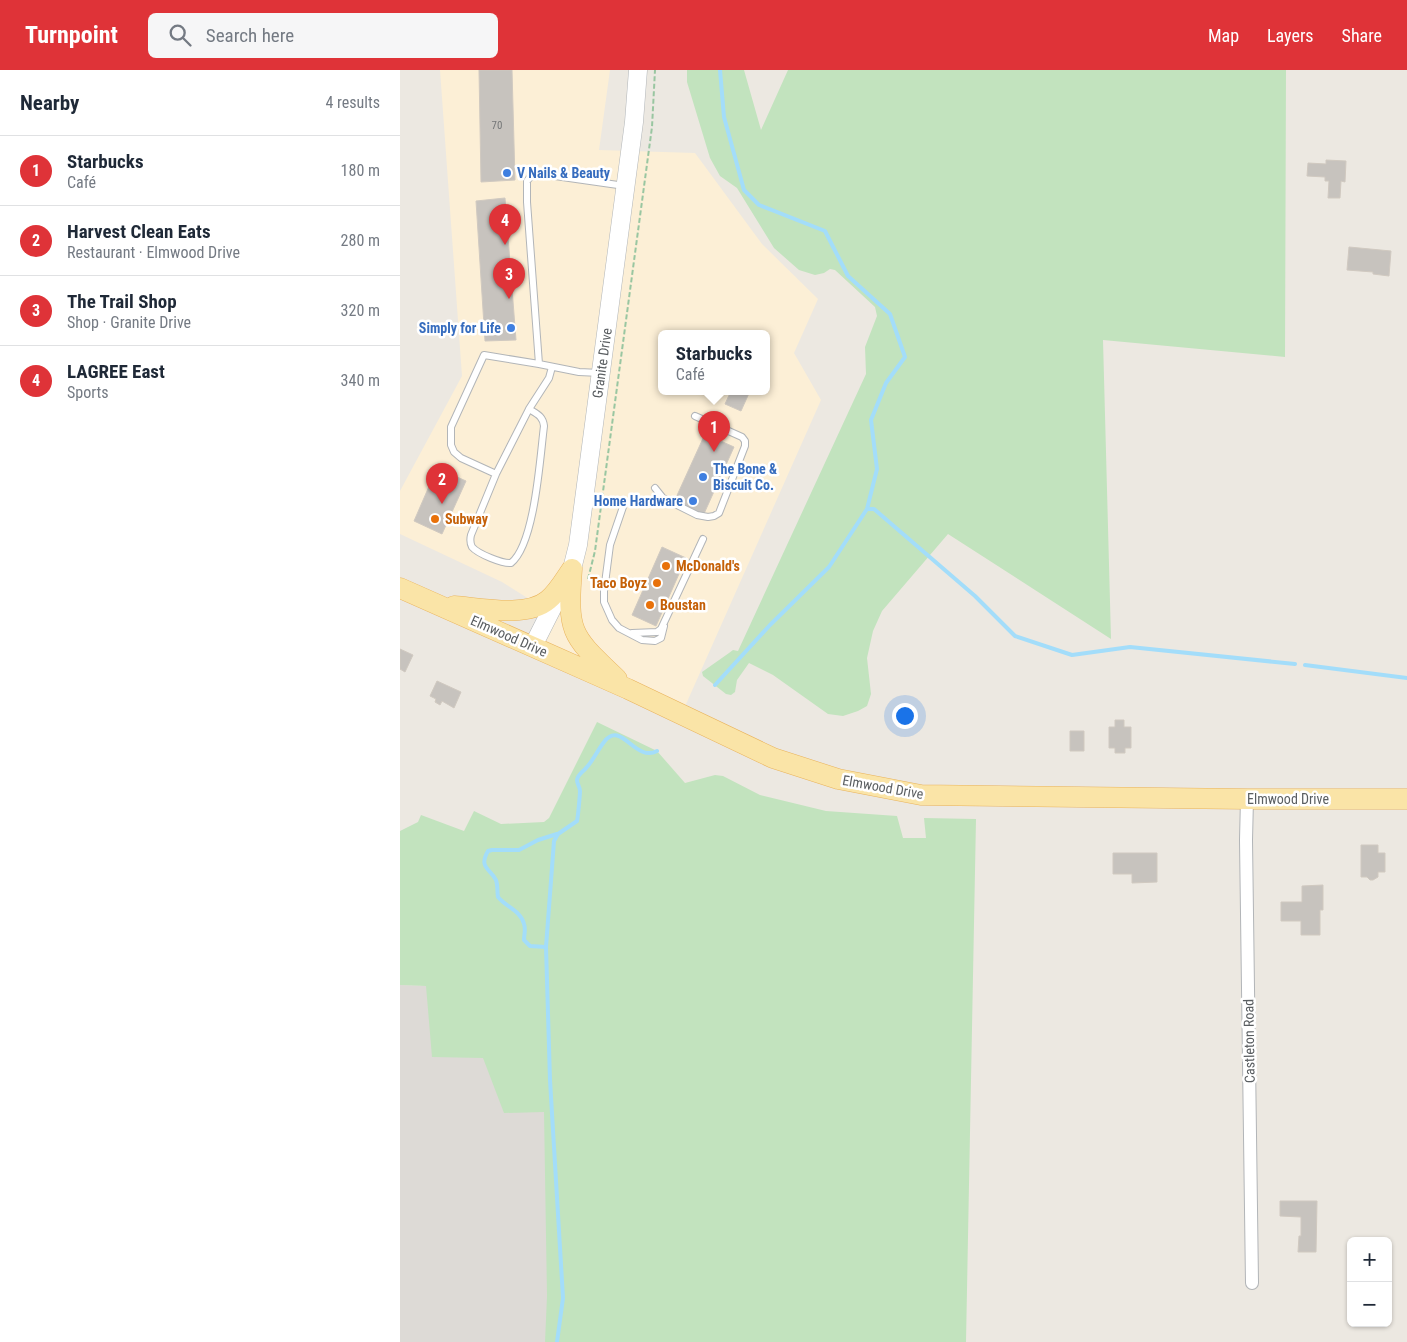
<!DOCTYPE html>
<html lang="en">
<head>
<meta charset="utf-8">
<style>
	:root { --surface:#fff; --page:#f6f6f7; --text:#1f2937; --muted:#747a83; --line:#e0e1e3; --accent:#df3338 }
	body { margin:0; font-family:"Roboto Condensed",sans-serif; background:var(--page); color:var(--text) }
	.controls { position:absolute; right:15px; bottom:15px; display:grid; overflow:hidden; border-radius:8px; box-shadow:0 1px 4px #0004 }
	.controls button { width:45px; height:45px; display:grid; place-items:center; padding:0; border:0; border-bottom:1px solid var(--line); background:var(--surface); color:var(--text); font:25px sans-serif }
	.you { position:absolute; left:504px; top:645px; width:18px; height:18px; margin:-12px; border:4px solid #fff; border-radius:50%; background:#1a73e8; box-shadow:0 0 0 8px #1a73e833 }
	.badge { display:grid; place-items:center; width:32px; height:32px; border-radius:50%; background:var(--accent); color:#fff; font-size:16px; font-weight:700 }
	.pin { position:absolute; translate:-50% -41px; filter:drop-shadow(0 1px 2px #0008) }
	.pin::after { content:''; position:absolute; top:26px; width:18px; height:15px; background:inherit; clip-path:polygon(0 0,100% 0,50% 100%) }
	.popup { position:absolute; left:258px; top:260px; width:112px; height:65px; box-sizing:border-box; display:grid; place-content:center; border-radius:8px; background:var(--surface); filter:drop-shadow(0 1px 4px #0005); font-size:16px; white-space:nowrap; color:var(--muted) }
	.popup b { font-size:19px; color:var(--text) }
	.popup::after { content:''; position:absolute; left:50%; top:100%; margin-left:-10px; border:10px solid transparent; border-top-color:var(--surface) }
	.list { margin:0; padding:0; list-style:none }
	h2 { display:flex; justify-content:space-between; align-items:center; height:65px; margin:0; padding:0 20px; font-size:21px }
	h2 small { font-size:16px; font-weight:400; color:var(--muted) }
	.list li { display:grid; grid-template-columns:32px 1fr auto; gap:15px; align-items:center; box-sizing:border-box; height:70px; padding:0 20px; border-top:1px solid var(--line) }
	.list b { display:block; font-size:19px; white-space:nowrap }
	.list p { margin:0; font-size:16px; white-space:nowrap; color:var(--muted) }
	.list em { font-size:16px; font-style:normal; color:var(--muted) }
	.icon { flex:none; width:28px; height:28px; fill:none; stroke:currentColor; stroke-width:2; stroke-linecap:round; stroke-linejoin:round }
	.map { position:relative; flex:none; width:1007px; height:1272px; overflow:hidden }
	header { display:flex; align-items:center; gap:30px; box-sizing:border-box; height:70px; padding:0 25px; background:var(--accent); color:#fff }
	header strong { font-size:24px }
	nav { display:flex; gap:28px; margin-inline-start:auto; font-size:18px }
	.search { width:350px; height:45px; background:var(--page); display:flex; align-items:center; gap:12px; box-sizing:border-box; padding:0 18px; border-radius:8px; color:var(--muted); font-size:19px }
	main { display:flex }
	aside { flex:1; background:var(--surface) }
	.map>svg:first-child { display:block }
	.commercial { fill:#fcefd6; fill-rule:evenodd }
	.industrial { fill:#dddad6 }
	.green { fill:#c2e3be }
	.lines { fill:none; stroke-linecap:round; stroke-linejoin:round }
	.stream { stroke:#a3ddfa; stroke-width:4 }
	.building { fill:#c7c3be; stroke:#d0c9c0 }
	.lane-casing { stroke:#b2b5b8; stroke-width:8 }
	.street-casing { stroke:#b2b5b8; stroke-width:14 }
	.secondary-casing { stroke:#b1b5b8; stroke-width:19 }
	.primary-casing { stroke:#e9b35c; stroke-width:21 }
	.path { stroke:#99c6a1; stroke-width:2; stroke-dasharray:5 2.5; stroke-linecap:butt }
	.lane { stroke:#fff; stroke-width:6 }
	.street { stroke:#fff; stroke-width:12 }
	.secondary { stroke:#fff; stroke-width:18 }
	.primary { stroke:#fae4a7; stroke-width:20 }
	.shop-dot { fill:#3f7fe0; stroke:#fff; stroke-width:2 }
	.food-dot { fill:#e8710a; stroke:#fff; stroke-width:2 }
	.labels { text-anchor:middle; stroke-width:5; stroke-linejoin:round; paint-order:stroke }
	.number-label { font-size:11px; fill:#757778 }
	.shop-label { font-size:14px; font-weight:bold; fill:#366cbe; stroke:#fff; text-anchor:start }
	.street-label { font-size:14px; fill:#5a5e61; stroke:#fff }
	.food-label { font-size:14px; font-weight:bold; fill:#c56008; stroke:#fff; text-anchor:start }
</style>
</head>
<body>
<header>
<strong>Turnpoint</strong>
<div class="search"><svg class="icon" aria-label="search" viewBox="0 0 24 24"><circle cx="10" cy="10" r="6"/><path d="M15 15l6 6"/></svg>Search here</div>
<nav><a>Map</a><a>Layers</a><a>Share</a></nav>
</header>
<main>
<aside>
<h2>Nearby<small>4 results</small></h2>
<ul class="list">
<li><span class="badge">1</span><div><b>Starbucks</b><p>Café</p></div><em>180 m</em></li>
<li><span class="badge">2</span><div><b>Harvest Clean Eats</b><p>Restaurant · Elmwood Drive</p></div><em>280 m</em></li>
<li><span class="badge">3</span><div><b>The Trail Shop</b><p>Shop · Granite Drive</p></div><em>320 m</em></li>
<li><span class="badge">4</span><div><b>LAGREE East</b><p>Sports</p></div><em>340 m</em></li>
</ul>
</aside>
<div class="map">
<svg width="1007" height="1272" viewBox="0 0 1007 1272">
	<rect width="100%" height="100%" fill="#ece8e1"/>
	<!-- commercial -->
	<path class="commercial" d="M 40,0 L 210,0 L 199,80 L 295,83 L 362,174 L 418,229 L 394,283 L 421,330 L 283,641 L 131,570 L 145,539 L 102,512 L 0,464 L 0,421 L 62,306 ZM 262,263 L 366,263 L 366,321 L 262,321 Z"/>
	<!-- industrial -->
	<path class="industrial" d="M 0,915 L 26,916 L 155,990 L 180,1272 L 0,1272 Z"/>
	<!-- green -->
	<path class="green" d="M 287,0 L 344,0 L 361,60 L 388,0 L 886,0 L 885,287 L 703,270 L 711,569 L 548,464 L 482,541 L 473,561 L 467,588 L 471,624 L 467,636 L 458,641 L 443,646 L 428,644 L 373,605 L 349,593 L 337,610 L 335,622 L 331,625 L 326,624 L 303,606 L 302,602 L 329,583 L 333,580 L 338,581 L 466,304 L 465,277 L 477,246 L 475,237 L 435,200 L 430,199 L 424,203 L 415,205 L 399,200 L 374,178 L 337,118 L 320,106 L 310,88 L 287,12 Z
		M 197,652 L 257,681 L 285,713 L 315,705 L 323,706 L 360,725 L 426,741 L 497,746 L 503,768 L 526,768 L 524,748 L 576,749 L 566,1272 L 145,1272 L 147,1226 L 144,1042 L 104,1043 L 83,988 L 32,987 L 26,916 L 0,915 L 0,761 L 18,752 L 21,745 L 64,761 L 74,741 L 101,754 L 144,752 L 149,748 Z"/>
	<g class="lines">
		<!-- stream -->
		<path class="stream" d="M 467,439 L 474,439 L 575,526 L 615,566 L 672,585 L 730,577 L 895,594
			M 905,595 L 1007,608
			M 315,615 L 370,555 L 429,497 L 467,439 L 477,399 L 471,350 L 486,313 L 505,287 L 490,244 L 448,206 L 425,161 L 359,135 L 344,120 L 324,47 L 320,0
			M 146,877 L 130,876 L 124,870 C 124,865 126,859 124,854 C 121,841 106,837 98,827 C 97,822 98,816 96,810 C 91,799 78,798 88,781 L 92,780 L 119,780 L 138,770 L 157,764
			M 157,1272 L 163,1228 L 150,1010 L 146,877 L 154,771 L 158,764 L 177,751 C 178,747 180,724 180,721 C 180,717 177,714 177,710 C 178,704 183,702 186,698 C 193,691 197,681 204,672 C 221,649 235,693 257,681"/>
	</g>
	<!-- building -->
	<path class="building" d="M 79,0 L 112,0 L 115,110 L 81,112 Z
		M 926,90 L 946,91 L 945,112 L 941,111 L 940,128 L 928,128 L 929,111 L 925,111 L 925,107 L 907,106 L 908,93 L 926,94 Z
		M 105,128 L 116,270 L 85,271 L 76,131 Z
		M 949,177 L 991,181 L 989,206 L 973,204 L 973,202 L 947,200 Z
		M 331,321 L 350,321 L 341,341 L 325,334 Z
		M 305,364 L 334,377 L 303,446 L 274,432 Z
		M 37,398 L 66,411 L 42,464 L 14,451 Z
		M 262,477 L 286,488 L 256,556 L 232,545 Z
		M 0,579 L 13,585 L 5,602 L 0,599 Z
		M 37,611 L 61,622 L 54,638 L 42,631 L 40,635 L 35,632 L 36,629 L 30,626 Z
		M 715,650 L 724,650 L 724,657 L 731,657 L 731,678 L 725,678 L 725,683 L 715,683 L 715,678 L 709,678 L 709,657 L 715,657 Z
		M 670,661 L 684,661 L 684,681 L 670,681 Z
		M 961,775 L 978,775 L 978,783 L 985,783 L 985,802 L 978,802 L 978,807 L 973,810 L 970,810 L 967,807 L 961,807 Z
		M 713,783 L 757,783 L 757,812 L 732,813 L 732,804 L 713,804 Z
		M 923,815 L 923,840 L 920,840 L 920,865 L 901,865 L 901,851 L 881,851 L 881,832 L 902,832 L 902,816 Z
		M 880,1131 L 917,1131 L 916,1182 L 898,1182 L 899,1166 L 901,1166 L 901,1147 L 880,1146 Z"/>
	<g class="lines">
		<!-- lane casing -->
		<g class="lane-casing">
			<path id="lane" d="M 200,303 L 179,302 L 139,294 L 127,132 L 127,111 L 132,105 L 155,106 L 225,116
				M 129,339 L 149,308 L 152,297
				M 96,404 L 129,339 C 137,344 143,346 144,356 C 140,387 135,474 111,493 C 103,494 78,484 72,477 C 70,473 70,469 71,465 L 96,404 L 61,388 L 54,382 L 51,375 L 51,357 L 84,285 L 139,294
				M 255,418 L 263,428 L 297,445 L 308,447 L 314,446 L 319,443 L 345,376 L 345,371 L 342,367 L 295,346
				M 224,434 L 210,475 L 204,521 L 204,532 L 212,550 L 219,558 L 242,570 L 255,571 L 261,568 L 264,556
				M 232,563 L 257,562 L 261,559 L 303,469"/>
		</g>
		<!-- street casing -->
		<g class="street-casing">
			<path id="street" d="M 847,729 L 846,770 L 852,1213"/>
		</g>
		<!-- secondary casing -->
		<g class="secondary-casing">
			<path id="secondary" d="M 133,576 L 172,499 L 178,475 L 234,52 L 238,0"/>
		</g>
		<!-- primary casing -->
		<g class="primary-casing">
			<path id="primary" d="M 172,499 C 167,564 171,565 217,609
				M 0,518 L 228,619 L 373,688 L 438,709 L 521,725 L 847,729 L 1007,729
				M 54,536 C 80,538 127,548 148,530 C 158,522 165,509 172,499"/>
		</g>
		<!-- path -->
		<path class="path" d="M 188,509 L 195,481 L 252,57 L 255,0"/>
		<!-- lane -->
		<use href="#lane" class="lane"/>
		<!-- street -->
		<use href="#street" class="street"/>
		<!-- secondary -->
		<use href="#secondary" class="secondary"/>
		<!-- primary -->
		<use href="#primary" class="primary"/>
	</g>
	<!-- markers -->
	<g class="shop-dot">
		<circle cx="107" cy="103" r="5"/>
		<circle cx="111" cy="258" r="5"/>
		<circle cx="303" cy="407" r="5"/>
		<circle cx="293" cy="431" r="5"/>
	</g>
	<g class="food-dot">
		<circle cx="35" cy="449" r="5"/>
		<circle cx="266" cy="496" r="5"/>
		<circle cx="257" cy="513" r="5"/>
		<circle cx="250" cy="535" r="5"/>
	</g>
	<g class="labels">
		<!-- number labels -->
		<g class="number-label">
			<text x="97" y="59">70</text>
		</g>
		<!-- shop labels -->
		<g class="shop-label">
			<text x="117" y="108">V Nails &amp; Beauty</text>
			<text x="101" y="263" text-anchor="end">Simply for Life</text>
			<text x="313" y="404">The Bone &amp;<tspan x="313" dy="16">Biscuit Co.</tspan></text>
			<text x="283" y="436" text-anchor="end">Home Hardware</text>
		</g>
		<!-- street labels -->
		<g class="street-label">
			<text transform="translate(202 293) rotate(-82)" y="5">Granite Drive</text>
			<text transform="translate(109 566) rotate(24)" y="5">Elmwood Drive</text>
			<text transform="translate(483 717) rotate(10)" y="5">Elmwood Drive</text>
			<text x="888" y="734">Elmwood Drive</text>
			<text transform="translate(849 971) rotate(-91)" y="5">Castleton Road</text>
		</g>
		<!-- food labels -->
		<g class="food-label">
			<text x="45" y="454">Subway</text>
			<text x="276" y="501">McDonald's</text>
			<text x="247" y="518" text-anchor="end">Taco Boyz</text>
			<text x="260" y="540">Boustan</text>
		</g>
	</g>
</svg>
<div class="controls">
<button>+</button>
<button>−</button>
</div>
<div class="you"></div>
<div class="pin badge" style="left:314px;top:382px">1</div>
<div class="popup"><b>Starbucks</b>Café</div>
<div class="pin badge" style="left:42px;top:434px">2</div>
<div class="pin badge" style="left:109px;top:229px">3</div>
<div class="pin badge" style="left:105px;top:175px">4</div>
</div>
</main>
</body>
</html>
